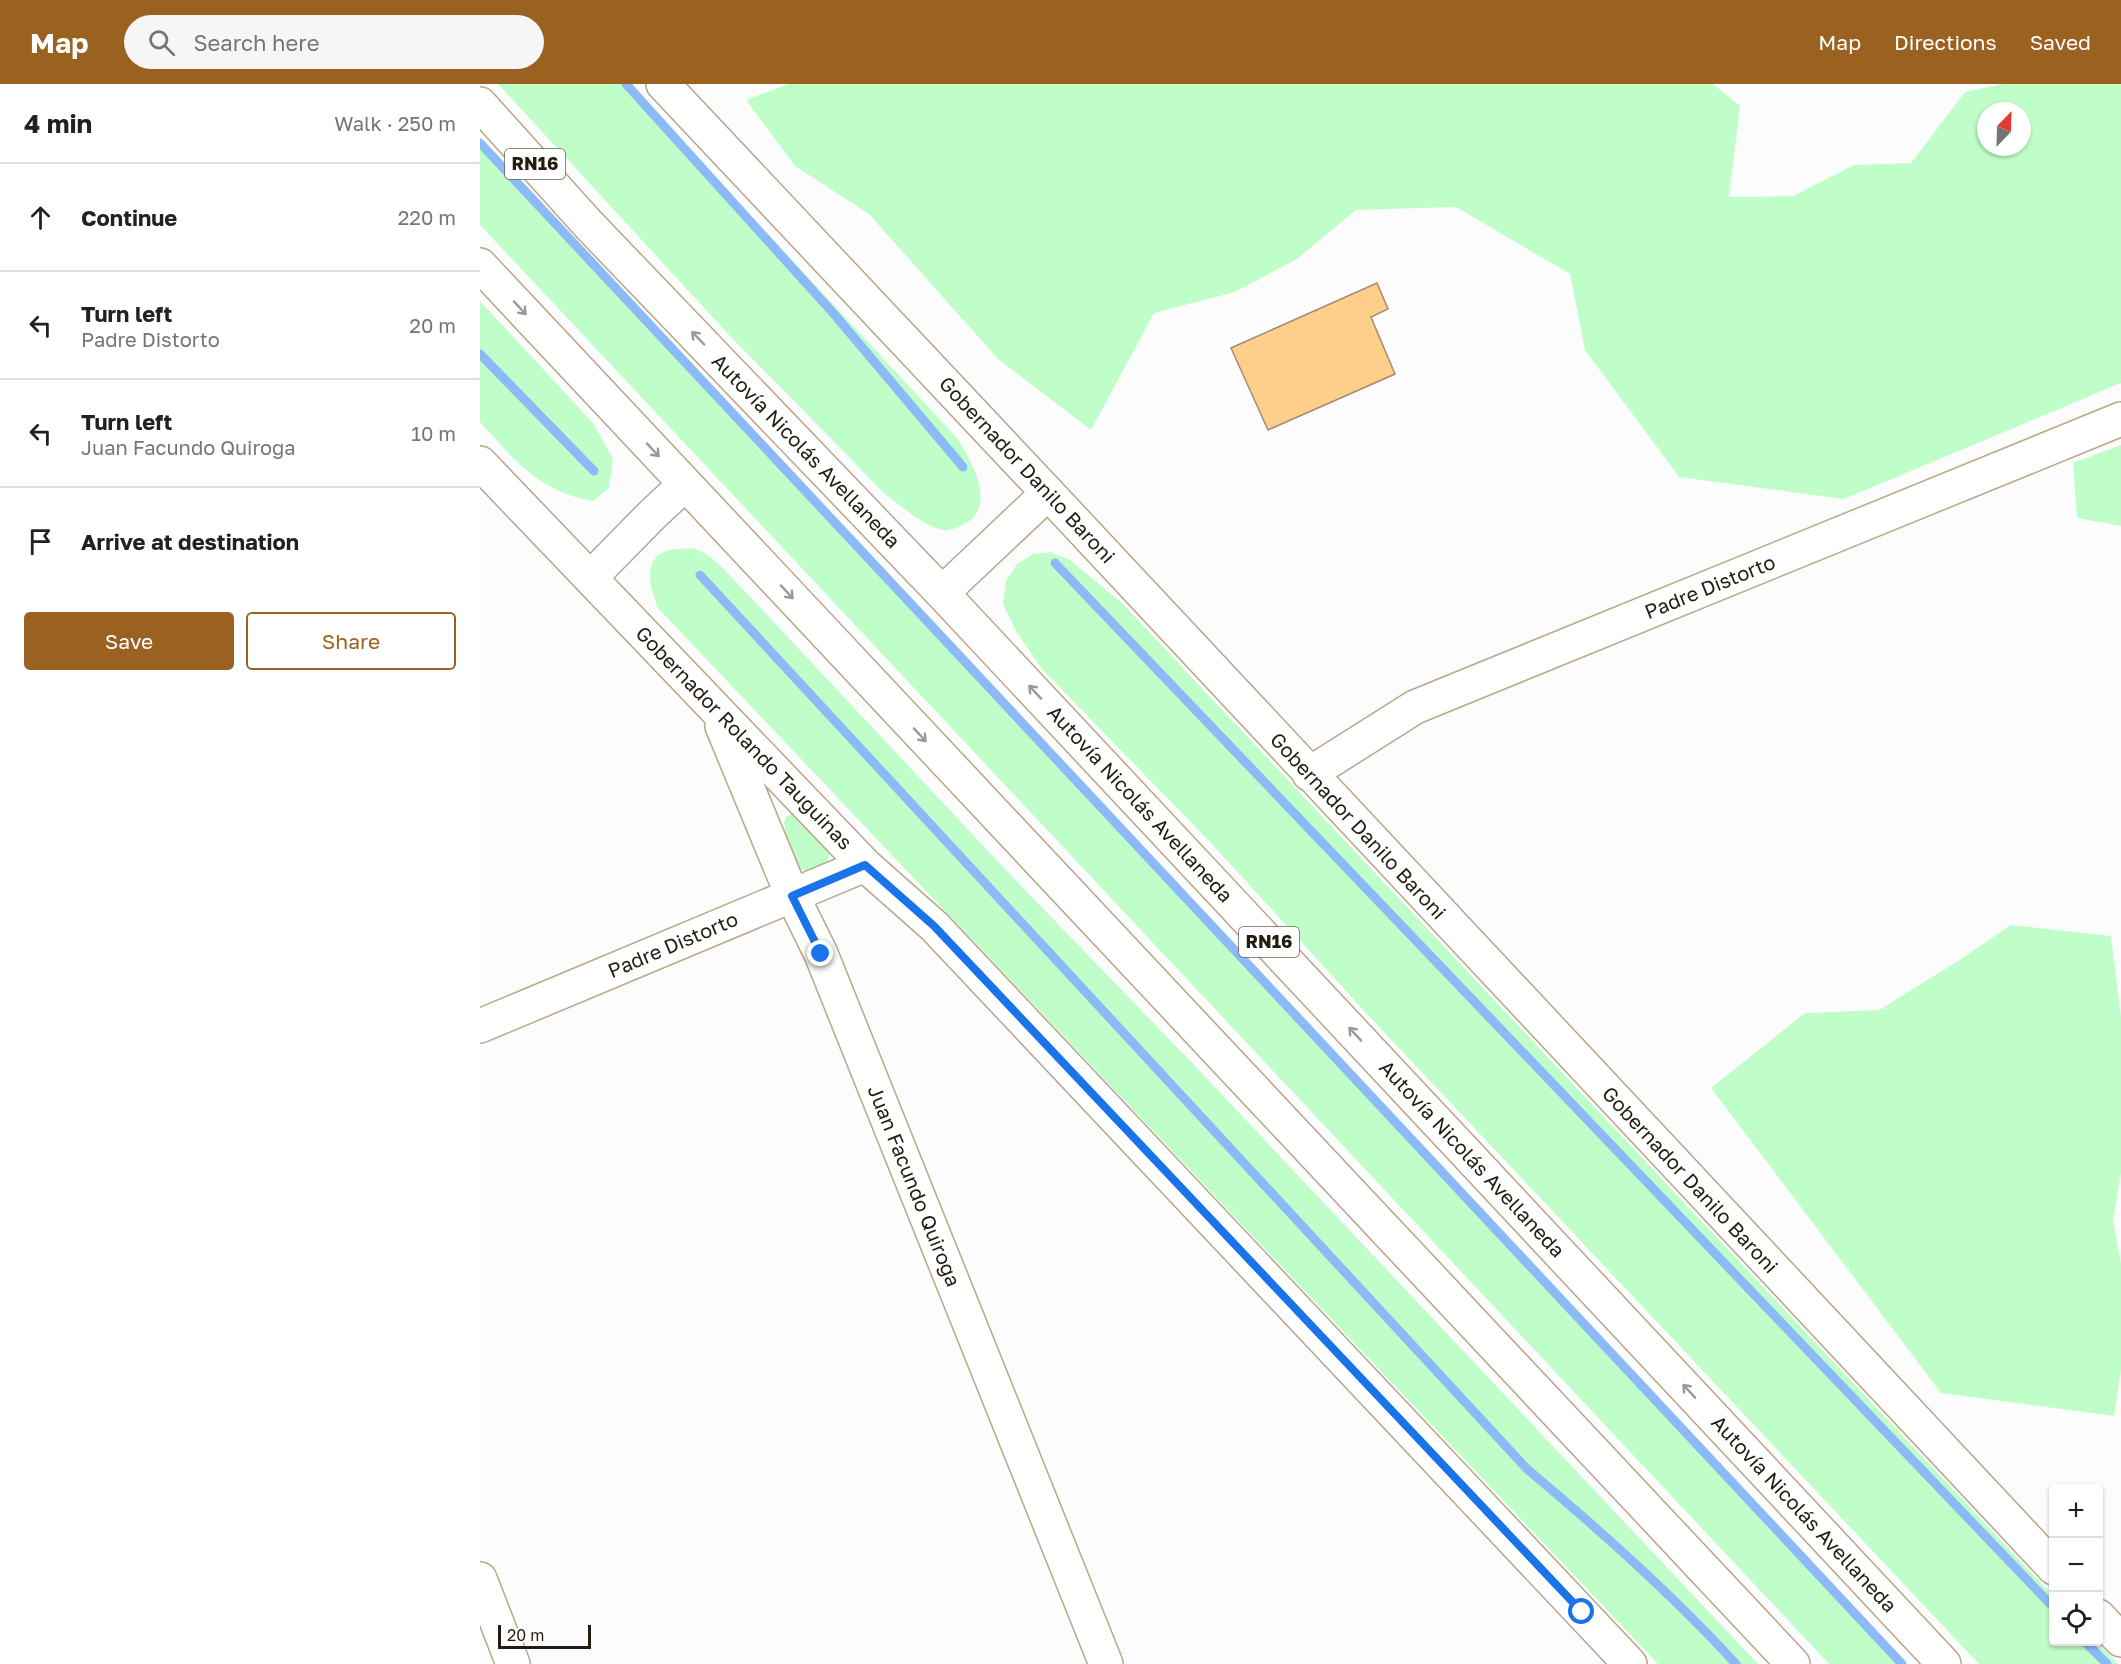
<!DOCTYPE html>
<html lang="en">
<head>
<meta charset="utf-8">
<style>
	:root { --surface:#fff; --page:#f6f6f6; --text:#202124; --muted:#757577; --line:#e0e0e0; --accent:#9b6120 }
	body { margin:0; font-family:"Golos Text",sans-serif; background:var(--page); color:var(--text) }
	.controls { position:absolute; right:18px; bottom:18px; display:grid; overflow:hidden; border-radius:6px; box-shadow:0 2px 4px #0004 }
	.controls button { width:54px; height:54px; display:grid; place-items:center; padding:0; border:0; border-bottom:2px solid var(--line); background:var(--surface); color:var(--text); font:30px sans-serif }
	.compass { position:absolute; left:1497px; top:18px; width:54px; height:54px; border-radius:50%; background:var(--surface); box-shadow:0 2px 4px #0004; rotate:23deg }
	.scale { position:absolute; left:18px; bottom:15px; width:93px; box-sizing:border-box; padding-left:6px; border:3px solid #241c11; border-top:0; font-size:16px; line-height:21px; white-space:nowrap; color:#241c11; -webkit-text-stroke:4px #fff; paint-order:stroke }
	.stop { position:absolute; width:18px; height:18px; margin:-14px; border:4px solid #1a73e8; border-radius:50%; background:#fff }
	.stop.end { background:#1a73e8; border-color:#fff; box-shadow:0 2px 6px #0008 }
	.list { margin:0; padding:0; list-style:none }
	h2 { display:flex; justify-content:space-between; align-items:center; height:78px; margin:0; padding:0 24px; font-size:26px }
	h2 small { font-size:20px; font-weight:400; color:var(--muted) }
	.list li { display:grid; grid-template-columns:39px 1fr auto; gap:18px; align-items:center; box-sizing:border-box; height:108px; padding:0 24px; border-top:2px solid var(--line) }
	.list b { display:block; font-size:22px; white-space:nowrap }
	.list p { margin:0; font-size:20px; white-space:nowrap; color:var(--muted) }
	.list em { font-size:20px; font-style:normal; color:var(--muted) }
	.actions { display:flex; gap:12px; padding:18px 24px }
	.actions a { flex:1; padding:14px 0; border:2px solid var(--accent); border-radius:6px; text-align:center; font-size:21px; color:var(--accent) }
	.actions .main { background:var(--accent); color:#fff }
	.icon { flex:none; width:33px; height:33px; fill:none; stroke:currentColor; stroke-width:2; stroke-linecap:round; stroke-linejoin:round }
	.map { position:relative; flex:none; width:1641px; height:1580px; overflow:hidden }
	header { display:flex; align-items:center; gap:36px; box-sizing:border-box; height:84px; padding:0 30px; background:var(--accent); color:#fff }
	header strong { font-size:28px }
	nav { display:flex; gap:33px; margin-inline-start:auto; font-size:21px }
	.search { width:420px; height:54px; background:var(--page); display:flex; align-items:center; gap:15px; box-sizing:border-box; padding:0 21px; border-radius:33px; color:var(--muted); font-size:22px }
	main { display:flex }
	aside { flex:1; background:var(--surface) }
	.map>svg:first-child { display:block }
	.green { fill:#c0fec9; fill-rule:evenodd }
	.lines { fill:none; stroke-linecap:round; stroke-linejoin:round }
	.stream { stroke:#8cbaf7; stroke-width:9 }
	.building { fill:#fecf8b; stroke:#a08c70; stroke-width:1.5 }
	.minor-casing { stroke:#baa689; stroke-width:36 }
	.highway-casing { stroke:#baa689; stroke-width:36 }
	.minor { stroke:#fff; stroke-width:33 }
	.highway { stroke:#fff; stroke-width:33 }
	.oneway { stroke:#9c9994 }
	.route { stroke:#1a73e8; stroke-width:8 }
	.labels { text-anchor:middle; stroke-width:6; stroke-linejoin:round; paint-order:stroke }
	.shield { fill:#fff; stroke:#666058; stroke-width:1.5 }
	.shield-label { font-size:18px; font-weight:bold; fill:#241c11 }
	.street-label { font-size:20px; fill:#241c11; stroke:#fff }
</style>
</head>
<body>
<header>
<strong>Map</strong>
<div class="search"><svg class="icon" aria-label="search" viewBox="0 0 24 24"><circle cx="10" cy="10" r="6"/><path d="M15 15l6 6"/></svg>Search here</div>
<nav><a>Map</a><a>Directions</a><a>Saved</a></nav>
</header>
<main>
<aside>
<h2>4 min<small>Walk · 250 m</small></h2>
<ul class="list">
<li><svg class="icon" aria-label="ahead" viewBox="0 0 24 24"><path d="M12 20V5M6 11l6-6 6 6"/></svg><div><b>Continue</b></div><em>220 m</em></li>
<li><svg class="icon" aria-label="left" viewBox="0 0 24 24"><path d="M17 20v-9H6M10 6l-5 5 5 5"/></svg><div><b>Turn left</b><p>Padre Distorto</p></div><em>20 m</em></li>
<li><svg class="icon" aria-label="left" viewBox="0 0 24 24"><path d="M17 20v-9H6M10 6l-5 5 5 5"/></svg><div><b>Turn left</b><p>Juan Facundo Quiroga</p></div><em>10 m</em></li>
<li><svg class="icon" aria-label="arrive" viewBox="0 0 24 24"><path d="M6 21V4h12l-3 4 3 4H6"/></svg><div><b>Arrive at destination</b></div></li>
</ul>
<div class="actions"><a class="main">Save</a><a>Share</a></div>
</aside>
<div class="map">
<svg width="1641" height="1580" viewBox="0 0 1641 1580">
	<rect width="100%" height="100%" fill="#fcfcfc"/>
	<!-- green -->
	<path class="green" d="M 18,0 L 149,0 L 477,354 C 491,376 518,421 485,440 C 479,443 471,447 463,446 C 447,444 418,420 405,410 L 250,252 Z
		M 308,0 L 1233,0 L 1260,22 L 1249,113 L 1313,112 L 1374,81 L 1431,79 L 1485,8 L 1523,0 L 1641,0 L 1641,299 L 1364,415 L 1199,393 L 1105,266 L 1090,190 L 976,123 L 876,126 L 817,175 L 755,208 L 674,229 L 611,346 L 518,275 L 389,130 L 315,82 L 266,16 ZM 1506,27 L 1542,27 L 1542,63 L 1506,63 Z
		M 0,54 L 282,358 L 1427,1580 L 1349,1580 L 0,141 Z
		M 0,217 L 113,339 L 133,375 L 129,404 L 113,417 C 58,407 36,377 0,338 Z
		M 1641,361 L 1641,442 L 1597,434 L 1593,379 Z
		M 213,464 L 228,471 L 244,485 L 524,784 L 715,982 L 1278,1580 L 1178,1580 L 178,524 C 172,509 163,482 180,470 C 189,464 203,465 213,464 Z
		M 570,468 L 590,476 L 642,519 L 1573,1512 L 1574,1558 L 1617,1558 L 1638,1580 L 1499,1580 L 887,930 L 732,760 L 561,584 L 536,547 L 523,520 L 526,497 L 537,480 L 553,470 Z
		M 311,730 L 314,730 L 349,767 L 348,780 C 335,784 322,791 311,781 L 304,739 L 306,733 Z
		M 1531,841 L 1631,852 L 1641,932 L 1641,1089 L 1633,1137 L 1641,1180 L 1641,1286 L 1634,1332 L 1461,1309 L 1231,1004 L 1325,929 L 1399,926 L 1478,877 Z"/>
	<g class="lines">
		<!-- stream -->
		<path class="stream" d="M 146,0 L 354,230 L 483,383
			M 0,59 L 1422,1580
			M 0,270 L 114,387
			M 575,479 L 1574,1524
			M 220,491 L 1047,1385 C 1120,1446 1192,1510 1256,1580
			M 1605,1558 L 1627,1580"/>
	</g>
	<!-- building -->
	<path class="building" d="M 897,199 L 908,225 L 891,233 L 915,290 L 788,346 L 751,264 Z"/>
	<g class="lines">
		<!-- minor casing -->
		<g class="minor-casing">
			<path id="minor" d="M 183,0 L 568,409 L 1574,1484
				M 0,379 L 385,781 L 454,842 L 1150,1580
				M 242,642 L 312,811 L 341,870 L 626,1580
				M 829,690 L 935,623 L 1641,335
				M 0,942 L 385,781
				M 0,1495 L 33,1580
				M 1618,1532 L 1641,1556"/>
		</g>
		<!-- highway casing -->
		<g class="highway-casing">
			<path id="highway" d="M 0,20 L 109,141 L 462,509 L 1464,1580
				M 0,181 L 1313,1580
				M 111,493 L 172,431 L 205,400
				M 462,509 L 568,409"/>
		</g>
		<!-- minor -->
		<use href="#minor" class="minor"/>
		<!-- highway -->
		<use href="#highway" class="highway"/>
	</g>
	<!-- one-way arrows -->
	<defs><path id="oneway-shaft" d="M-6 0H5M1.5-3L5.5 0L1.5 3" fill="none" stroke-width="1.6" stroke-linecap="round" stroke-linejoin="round" transform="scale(1.5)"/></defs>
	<g class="oneway">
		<use href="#oneway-shaft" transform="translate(40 224) rotate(47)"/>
		<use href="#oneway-shaft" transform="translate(218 254) rotate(-134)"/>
		<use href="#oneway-shaft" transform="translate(173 366) rotate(47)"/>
		<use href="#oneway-shaft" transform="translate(307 508) rotate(47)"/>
		<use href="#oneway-shaft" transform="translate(555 608) rotate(-133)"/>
		<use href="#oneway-shaft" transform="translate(440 651) rotate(47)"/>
		<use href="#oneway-shaft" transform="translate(875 950) rotate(-133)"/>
		<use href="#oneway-shaft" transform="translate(1209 1307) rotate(-133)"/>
	</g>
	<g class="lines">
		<!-- route -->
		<path class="route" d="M 341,870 L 312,812 L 385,781 L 454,842 L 1102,1528"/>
	</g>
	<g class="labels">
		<!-- shield labels -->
		<g class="shield">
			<rect x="25" y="65" width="60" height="30" rx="4.5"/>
			<rect x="759" y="843" width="60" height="30" rx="4.5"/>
		</g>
		<g class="shield-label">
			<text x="55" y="86">RN16</text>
			<text x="789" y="864">RN16</text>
		</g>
		<!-- street labels -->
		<g class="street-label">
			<text transform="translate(326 367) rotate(46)" y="7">Autovía Nicolás Avellaneda</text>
			<text transform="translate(547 386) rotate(47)" y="7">Gobernador Danilo Baroni</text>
			<text transform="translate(1230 503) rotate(-22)" y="7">Padre Distorto</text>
			<text transform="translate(264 654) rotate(46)" y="7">Gobernador Rolando Tauguinas</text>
			<text transform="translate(660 720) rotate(47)" y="7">Autovía Nicolás Avellaneda</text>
			<text transform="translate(878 742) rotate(47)" y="7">Gobernador Danilo Baroni</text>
			<text transform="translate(193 861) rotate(-23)" y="7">Padre Distorto</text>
			<text transform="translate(992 1075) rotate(47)" y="7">Autovía Nicolás Avellaneda</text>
			<text transform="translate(1210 1096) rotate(47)" y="7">Gobernador Danilo Baroni</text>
			<text transform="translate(434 1102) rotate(68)" y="7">Juan Facundo Quiroga</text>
			<text transform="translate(1324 1430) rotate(47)" y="7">Autovía Nicolás Avellaneda</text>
		</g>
	</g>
</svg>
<div class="controls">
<button>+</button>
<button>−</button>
<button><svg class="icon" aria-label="locate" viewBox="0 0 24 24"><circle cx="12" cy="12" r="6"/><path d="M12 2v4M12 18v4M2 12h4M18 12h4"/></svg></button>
</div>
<svg class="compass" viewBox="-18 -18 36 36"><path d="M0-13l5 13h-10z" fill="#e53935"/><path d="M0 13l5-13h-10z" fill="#757577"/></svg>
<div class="scale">20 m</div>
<div class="stop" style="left:1102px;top:1528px"></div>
<div class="stop end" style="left:341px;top:870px"></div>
</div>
</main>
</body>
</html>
